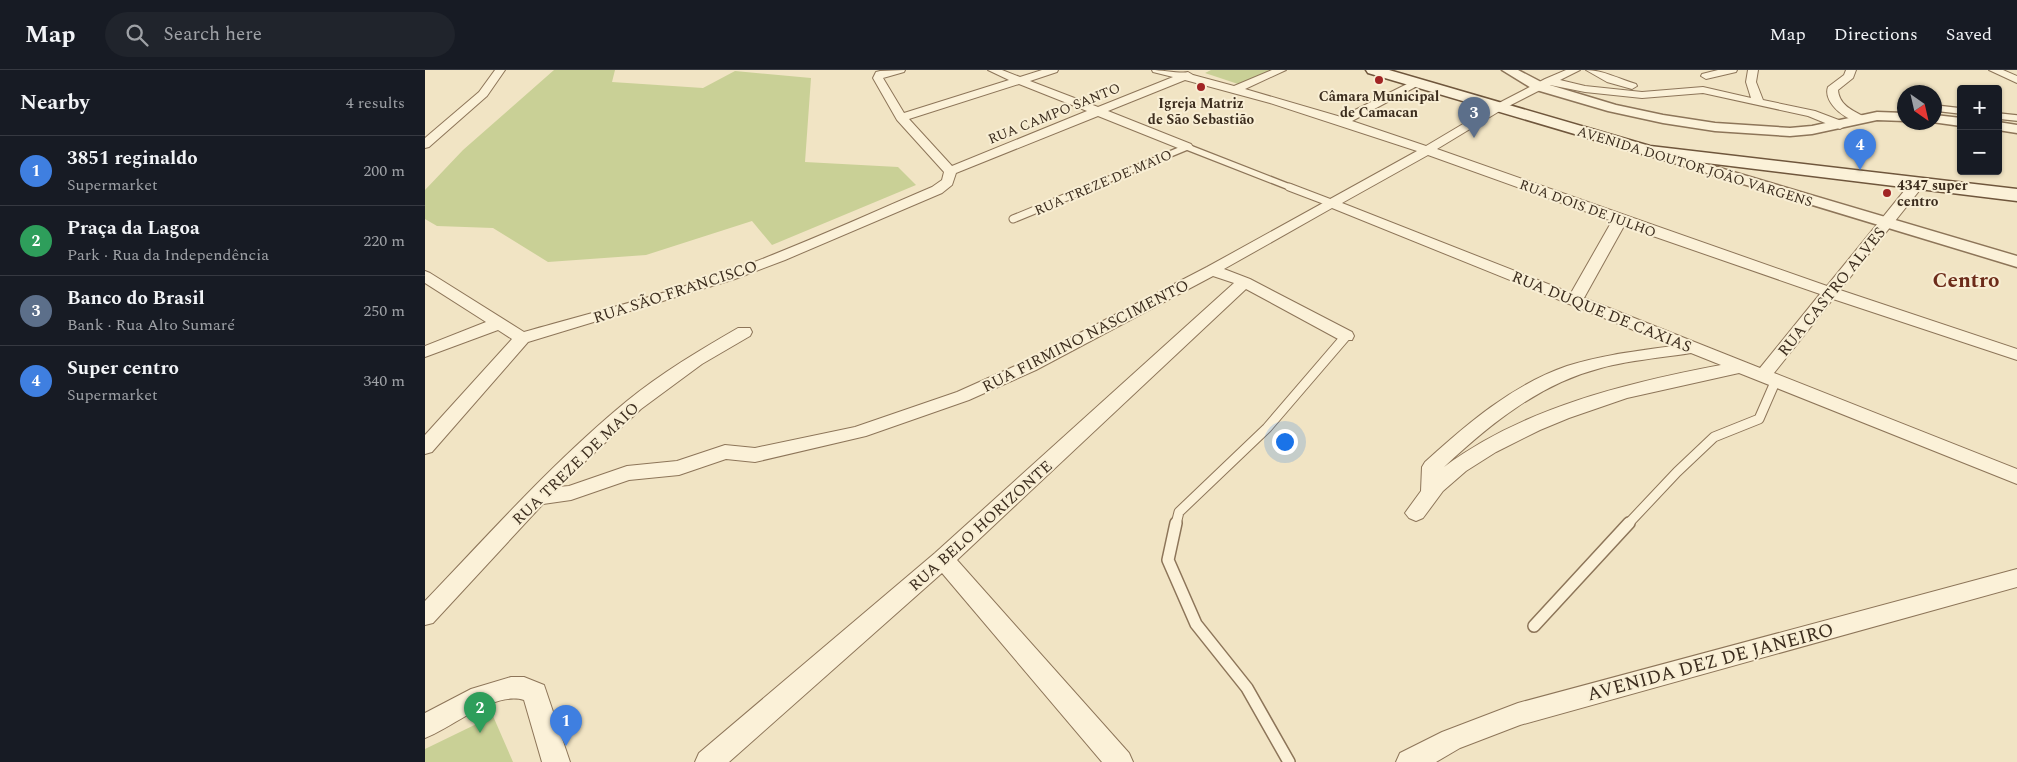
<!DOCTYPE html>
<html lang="en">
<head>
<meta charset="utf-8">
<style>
	:root { --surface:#171b24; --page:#20242c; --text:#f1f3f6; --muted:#9ea1a6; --line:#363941; --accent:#cd9698 }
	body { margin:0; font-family:Spectral,serif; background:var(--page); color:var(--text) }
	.controls { position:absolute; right:15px; top:15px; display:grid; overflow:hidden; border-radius:5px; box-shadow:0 1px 4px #0004 }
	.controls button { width:45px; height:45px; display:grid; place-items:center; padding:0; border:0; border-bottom:1px solid var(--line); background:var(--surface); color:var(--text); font:25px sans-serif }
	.compass { position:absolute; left:1472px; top:15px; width:45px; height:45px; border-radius:50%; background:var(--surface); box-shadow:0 1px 4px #0004; rotate:146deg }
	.you { position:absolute; left:859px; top:371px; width:18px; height:18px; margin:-12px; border:4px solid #fff; border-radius:50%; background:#1a73e8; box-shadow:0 0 0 8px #1a73e833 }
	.badge { display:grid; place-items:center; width:32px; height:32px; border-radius:50%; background:var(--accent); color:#fff; font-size:16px; font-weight:700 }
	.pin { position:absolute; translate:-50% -41px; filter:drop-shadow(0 1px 2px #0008) }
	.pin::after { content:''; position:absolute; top:26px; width:18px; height:15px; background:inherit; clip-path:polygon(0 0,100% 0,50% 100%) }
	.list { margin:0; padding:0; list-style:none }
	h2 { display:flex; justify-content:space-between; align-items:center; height:65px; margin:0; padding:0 20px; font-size:21px }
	h2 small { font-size:16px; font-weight:400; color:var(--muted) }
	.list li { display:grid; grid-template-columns:32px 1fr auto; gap:15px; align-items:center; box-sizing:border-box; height:70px; padding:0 20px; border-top:1px solid var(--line) }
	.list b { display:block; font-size:19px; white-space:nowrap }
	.list p { margin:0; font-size:16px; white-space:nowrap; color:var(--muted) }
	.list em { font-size:16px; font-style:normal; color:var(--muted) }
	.icon { flex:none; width:28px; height:28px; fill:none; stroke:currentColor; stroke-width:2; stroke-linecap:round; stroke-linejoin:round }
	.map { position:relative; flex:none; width:1592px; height:692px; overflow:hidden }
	header { display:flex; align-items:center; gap:30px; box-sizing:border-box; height:70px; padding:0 25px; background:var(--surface); border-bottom:1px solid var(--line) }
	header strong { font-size:24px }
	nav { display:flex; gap:28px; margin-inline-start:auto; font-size:18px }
	.search { width:350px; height:45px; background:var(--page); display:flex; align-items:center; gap:12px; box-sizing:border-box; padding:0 18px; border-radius:28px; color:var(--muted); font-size:19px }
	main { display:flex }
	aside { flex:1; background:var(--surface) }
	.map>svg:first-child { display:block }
	.green { fill:#c9d096 }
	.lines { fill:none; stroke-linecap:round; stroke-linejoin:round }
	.service-far3-casing { stroke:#8d7559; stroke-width:8 }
	.service-far2-casing { stroke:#8d7559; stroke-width:9 }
	.service-far1-casing { stroke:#8d7559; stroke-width:11 }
	.service-casing { stroke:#8d7559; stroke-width:14 }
	.minor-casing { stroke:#8d7559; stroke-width:2 }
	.tertiary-casing { stroke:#8d7559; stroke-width:3 }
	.secondary-casing { stroke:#6f563c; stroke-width:3 }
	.service-far3 { stroke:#fbf1d8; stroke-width:5.5 }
	.service-far2 { stroke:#fbf1d8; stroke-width:7 }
	.service-far1 { stroke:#fbf1d8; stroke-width:9 }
	.service { stroke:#fbf1d8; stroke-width:11 }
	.minor { fill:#fbf1d8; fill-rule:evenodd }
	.tertiary { fill:#fbf1d8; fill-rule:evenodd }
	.secondary { fill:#fbf1d8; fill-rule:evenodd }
	.poi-dot { fill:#a12424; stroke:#f8eed4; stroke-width:2 }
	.labels { text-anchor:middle; stroke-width:4; stroke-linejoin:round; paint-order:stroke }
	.far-poi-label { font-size:14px; font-weight:bold; fill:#3c2d1e; stroke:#f8eed4 }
	.far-street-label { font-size:14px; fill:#3c2d1e; stroke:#f8eed4 }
	.street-label { font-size:16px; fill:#3c2d1e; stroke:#f8eed4 }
	.near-street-label { font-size:19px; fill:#3c2d1e; stroke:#f8eed4 }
	.district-label { font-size:21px; font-weight:bold; fill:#6c2b1a; stroke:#f8eed4 }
</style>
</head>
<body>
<header>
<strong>Map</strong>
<div class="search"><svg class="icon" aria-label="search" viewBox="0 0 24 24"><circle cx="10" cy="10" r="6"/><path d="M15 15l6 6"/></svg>Search here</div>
<nav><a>Map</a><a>Directions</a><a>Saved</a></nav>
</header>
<main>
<aside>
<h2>Nearby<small>4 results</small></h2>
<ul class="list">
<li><span class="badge" style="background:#3f7fe0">1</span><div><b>3851 reginaldo</b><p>Supermarket</p></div><em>200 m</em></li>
<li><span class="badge" style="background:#2e9e5b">2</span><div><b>Praça da Lagoa</b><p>Park · Rua da Independência</p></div><em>220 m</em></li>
<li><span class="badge" style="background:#5c6f8a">3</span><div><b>Banco do Brasil</b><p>Bank · Rua Alto Sumaré</p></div><em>250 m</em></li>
<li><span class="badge" style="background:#3f7fe0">4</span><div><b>Super centro</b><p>Supermarket</p></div><em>340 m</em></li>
</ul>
</aside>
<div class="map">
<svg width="1592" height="692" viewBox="0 0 1592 692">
	<rect width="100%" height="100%" fill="#f1e4c4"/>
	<!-- green -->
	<path class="green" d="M 129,0 L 190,0 L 187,12 L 278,18 L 310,1 L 386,8 L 380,92 L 473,97 L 491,115 L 347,175 L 327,151 L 221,185 L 123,192 L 68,158 L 12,156 L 0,149 L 0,120 L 38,80 Z
		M 786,0 L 847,0 L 813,14 L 780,3 Z
		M 68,646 L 88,692 L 0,692 L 0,679 Z"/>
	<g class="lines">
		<!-- service-far3 casing -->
		<g class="service-far3-casing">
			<path id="service-far3" d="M 1510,38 L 1536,41
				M 1573,46 L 1592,48
				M 663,118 L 762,77 L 867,118"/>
		</g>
		<!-- service-far2 casing -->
		<g class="service-far2-casing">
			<path id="service-far2" d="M 864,117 L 906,133
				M 588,149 L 666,117"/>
		</g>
		<!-- service-far1 casing -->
		<g class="service-far1-casing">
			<path id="service-far1" d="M 751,454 L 754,442 L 842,358 L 921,266
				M 1203,454 L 1252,402 L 1289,367 L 1334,349 L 1351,310"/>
		</g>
		<!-- service casing -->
		<g class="service-casing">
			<path id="service" d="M 751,453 L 743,490 L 771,554 L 822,618 L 864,692
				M 1109,556 L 1204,453"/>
		</g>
		<!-- minor casing -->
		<g class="minor-casing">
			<path id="minor" d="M 70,0 L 80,0 L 62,26 L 4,77 L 0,78 L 0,68 L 54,22 Z
				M 480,0 L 479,2 L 458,8 L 479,43 L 584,10 L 563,0 L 577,0 L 595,7 L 617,0 L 633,0 L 632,2 L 605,11 L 673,37 L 748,7 L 728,2 L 727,0 C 736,0 757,4 763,2 L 768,5 L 809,16 L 847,0 L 861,0 L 820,19 L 916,47 L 990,10 L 994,11 L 995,13 L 994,15 L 927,51 L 1001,76 L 1070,35 L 1120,9 L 1141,0 L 1155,0 L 1135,10 L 1160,16 L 1217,22 L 1278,17 L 1326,28 L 1321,12 L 1323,0 L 1333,0 L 1331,12 L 1338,30 L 1390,41 L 1419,52 L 1421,55 L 1415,59 L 1383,46 L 1278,23 L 1217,28 L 1160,22 L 1125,15 L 1078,39 L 1012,79 L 1402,216 L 1488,110 L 1498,110 L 1500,113 L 1498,116 L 1415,220 L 1592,279 L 1592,290 L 1408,229 L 1349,303 L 1592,399 L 1592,414 L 1314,303 L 1202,328 L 1144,348 L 1115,360 L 1071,382 L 1041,401 L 1018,421 L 998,448 L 991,451 L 984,448 L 980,443 L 996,421 L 997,397 L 1000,392 C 1042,354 1087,315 1142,296 C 1176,285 1212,281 1248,276 L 907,138 L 799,199 L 825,209 L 927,262 L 929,266 L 927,270 L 915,270 L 821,219 L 532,490 L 704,683 L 708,692 L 677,692 L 517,503 L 304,692 L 270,692 L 274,683 L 510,483 L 809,213 L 788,206 L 611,300 L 544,330 L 441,366 L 330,392 L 301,389 L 254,405 L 204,410 L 146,430 L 118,434 L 8,553 L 0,555 L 0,531 C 65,463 129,391 202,331 C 236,303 275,280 313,258 L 325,258 L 327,262 L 325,266 L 277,294 L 216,339 L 133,417 L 144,416 L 202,396 L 252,391 L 300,375 L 330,378 L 430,357 L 532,322 L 599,292 L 782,197 L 992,81 L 845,33 L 760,10 L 683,41 L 766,74 L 768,77 L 766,80 L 758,80 L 673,46 L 531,103 L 527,115 L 517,123 L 360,190 L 310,209 L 103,272 L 7,382 L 0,384 L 0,365 L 87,269 L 73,260 L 0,287 L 0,276 L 61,252 L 0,213 L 0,201 L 5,203 L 99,262 C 166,243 234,226 300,203 C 370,178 439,146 507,117 L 517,110 L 519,102 L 472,50 L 448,8 L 451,2 L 455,1 ZM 594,14 L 662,41 L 527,96 L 484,49 ZM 1003,85 L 1187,151 L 1146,223 L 917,133 ZM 1199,156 L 1395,224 L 1335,298 L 1159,228 ZM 1266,283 L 1296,295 C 1201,313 1098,338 1019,397 C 1065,354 1114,314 1176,298 C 1205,290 1236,288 1266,283 Z
				M 1161,0 C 1178,0 1194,9 1211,14 L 1212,16 L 1207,19 L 1182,12 Z
				M 1293,0 L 1312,0 L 1311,2 L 1281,9 L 1276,6 L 1277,4 Z
				M 1421,0 L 1431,0 L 1428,8 L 1413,20 C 1414,35 1428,41 1440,47 L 1442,49 L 1440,51 C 1425,55 1397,33 1403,17 L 1419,5 Z
				M 1564,0 L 1578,0 L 1592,6 L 1592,13 Z
				M 1592,499 L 1592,517 L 1095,655 L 1035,678 L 1011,692 L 971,692 L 975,683 L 1017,662 L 1093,633 Z
				M 86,607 L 99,607 L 119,615 L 145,692 L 117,692 L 99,630 C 68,621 29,657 0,668 L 0,643 L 46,619 Z"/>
		</g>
		<!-- tertiary casing -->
		<g class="tertiary-casing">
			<path id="tertiary" d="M 1077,0 L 1093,0 L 1118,13 L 1191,35 L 1238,45 L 1290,53 L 1365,58 L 1387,56 L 1452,42 L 1480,43 L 1480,51 L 1452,50 L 1387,64 L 1365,66 L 1290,61 L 1238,53 L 1183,41 L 1108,19 Z
				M 1510,45 L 1536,48 L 1536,56 L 1507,52 L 1510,52 Z
				M 1573,52 L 1592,55 L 1592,63 L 1573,60 Z
				M 1224,77 L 1592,186 L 1592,197 L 1219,84 L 1217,81 L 1219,78 Z"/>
		</g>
		<!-- secondary casing -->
		<g class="secondary-casing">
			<path id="secondary" d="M 941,0 L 964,0 L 1225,76 L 1592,119 L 1592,131 L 1224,86 L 943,3 Z"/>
		</g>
		<!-- service-far3 -->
		<use href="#service-far3" class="service-far3"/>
		<!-- service-far2 -->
		<use href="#service-far2" class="service-far2"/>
		<!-- service-far1 -->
		<use href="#service-far1" class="service-far1"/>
		<!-- service -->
		<use href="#service" class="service"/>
		<!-- minor -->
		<use href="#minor" class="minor"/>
		<!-- tertiary -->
		<use href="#tertiary" class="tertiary"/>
		<!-- secondary -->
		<use href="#secondary" class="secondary"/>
	</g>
	<!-- markers -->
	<g class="poi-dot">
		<circle cx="954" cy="10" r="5"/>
		<circle cx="776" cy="17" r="5"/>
		<circle cx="1462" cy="123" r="5"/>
	</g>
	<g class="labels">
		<!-- far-poi labels -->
		<g class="far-poi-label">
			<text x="954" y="31">Câmara Municipal<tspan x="954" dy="16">de Camacan</tspan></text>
			<text x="776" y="38">Igreja Matriz<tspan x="776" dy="16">de São Sebastião</tspan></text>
			<text x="1472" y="120" text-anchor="start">4347 super<tspan x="1472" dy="16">centro</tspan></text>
		</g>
		<!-- far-street labels -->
		<g class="far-street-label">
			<text transform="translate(629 43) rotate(-22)" y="5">RUA CAMPO SANTO</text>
			<text transform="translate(1270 96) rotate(17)" y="5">AVENIDA DOUTOR JOÃO VARGENS</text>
			<text transform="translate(678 112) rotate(-23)" y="5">RUA TREZE DE MAIO</text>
			<text transform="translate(1163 138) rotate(20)" y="5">RUA DOIS DE JULHO</text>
		</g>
		<!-- street labels -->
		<g class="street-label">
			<text transform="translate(250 221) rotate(-18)" y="6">RUA SÃO FRANCISCO</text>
			<text transform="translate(1406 221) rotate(-51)" y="6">RUA CASTRO ALVES</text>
			<text transform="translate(1177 241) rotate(22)" y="6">RUA DUQUE DE CAXIAS</text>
			<text transform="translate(660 265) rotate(-27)" y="6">RUA FIRMINO NASCIMENTO</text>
			<text transform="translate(150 393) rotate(-44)" y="6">RUA TREZE DE MAIO</text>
			<text transform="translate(555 455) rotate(-42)" y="6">RUA BELO HORIZONTE</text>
		</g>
		<!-- near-street labels -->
		<g class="near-street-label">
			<text transform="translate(1285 591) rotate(-15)" y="7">AVENIDA DEZ DE JANEIRO</text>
		</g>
		<!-- district labels -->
		<g class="district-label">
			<text x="1541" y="217">Centro</text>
		</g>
	</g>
</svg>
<div class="controls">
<button>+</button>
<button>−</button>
</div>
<svg class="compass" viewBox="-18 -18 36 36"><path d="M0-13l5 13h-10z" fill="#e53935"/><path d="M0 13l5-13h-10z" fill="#9ea1a6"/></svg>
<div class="you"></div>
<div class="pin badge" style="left:141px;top:676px;background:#3f7fe0">1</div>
<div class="pin badge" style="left:55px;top:663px;background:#2e9e5b">2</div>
<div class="pin badge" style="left:1049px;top:68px;background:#5c6f8a">3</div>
<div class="pin badge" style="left:1435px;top:100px;background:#3f7fe0">4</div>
</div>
</main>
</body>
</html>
